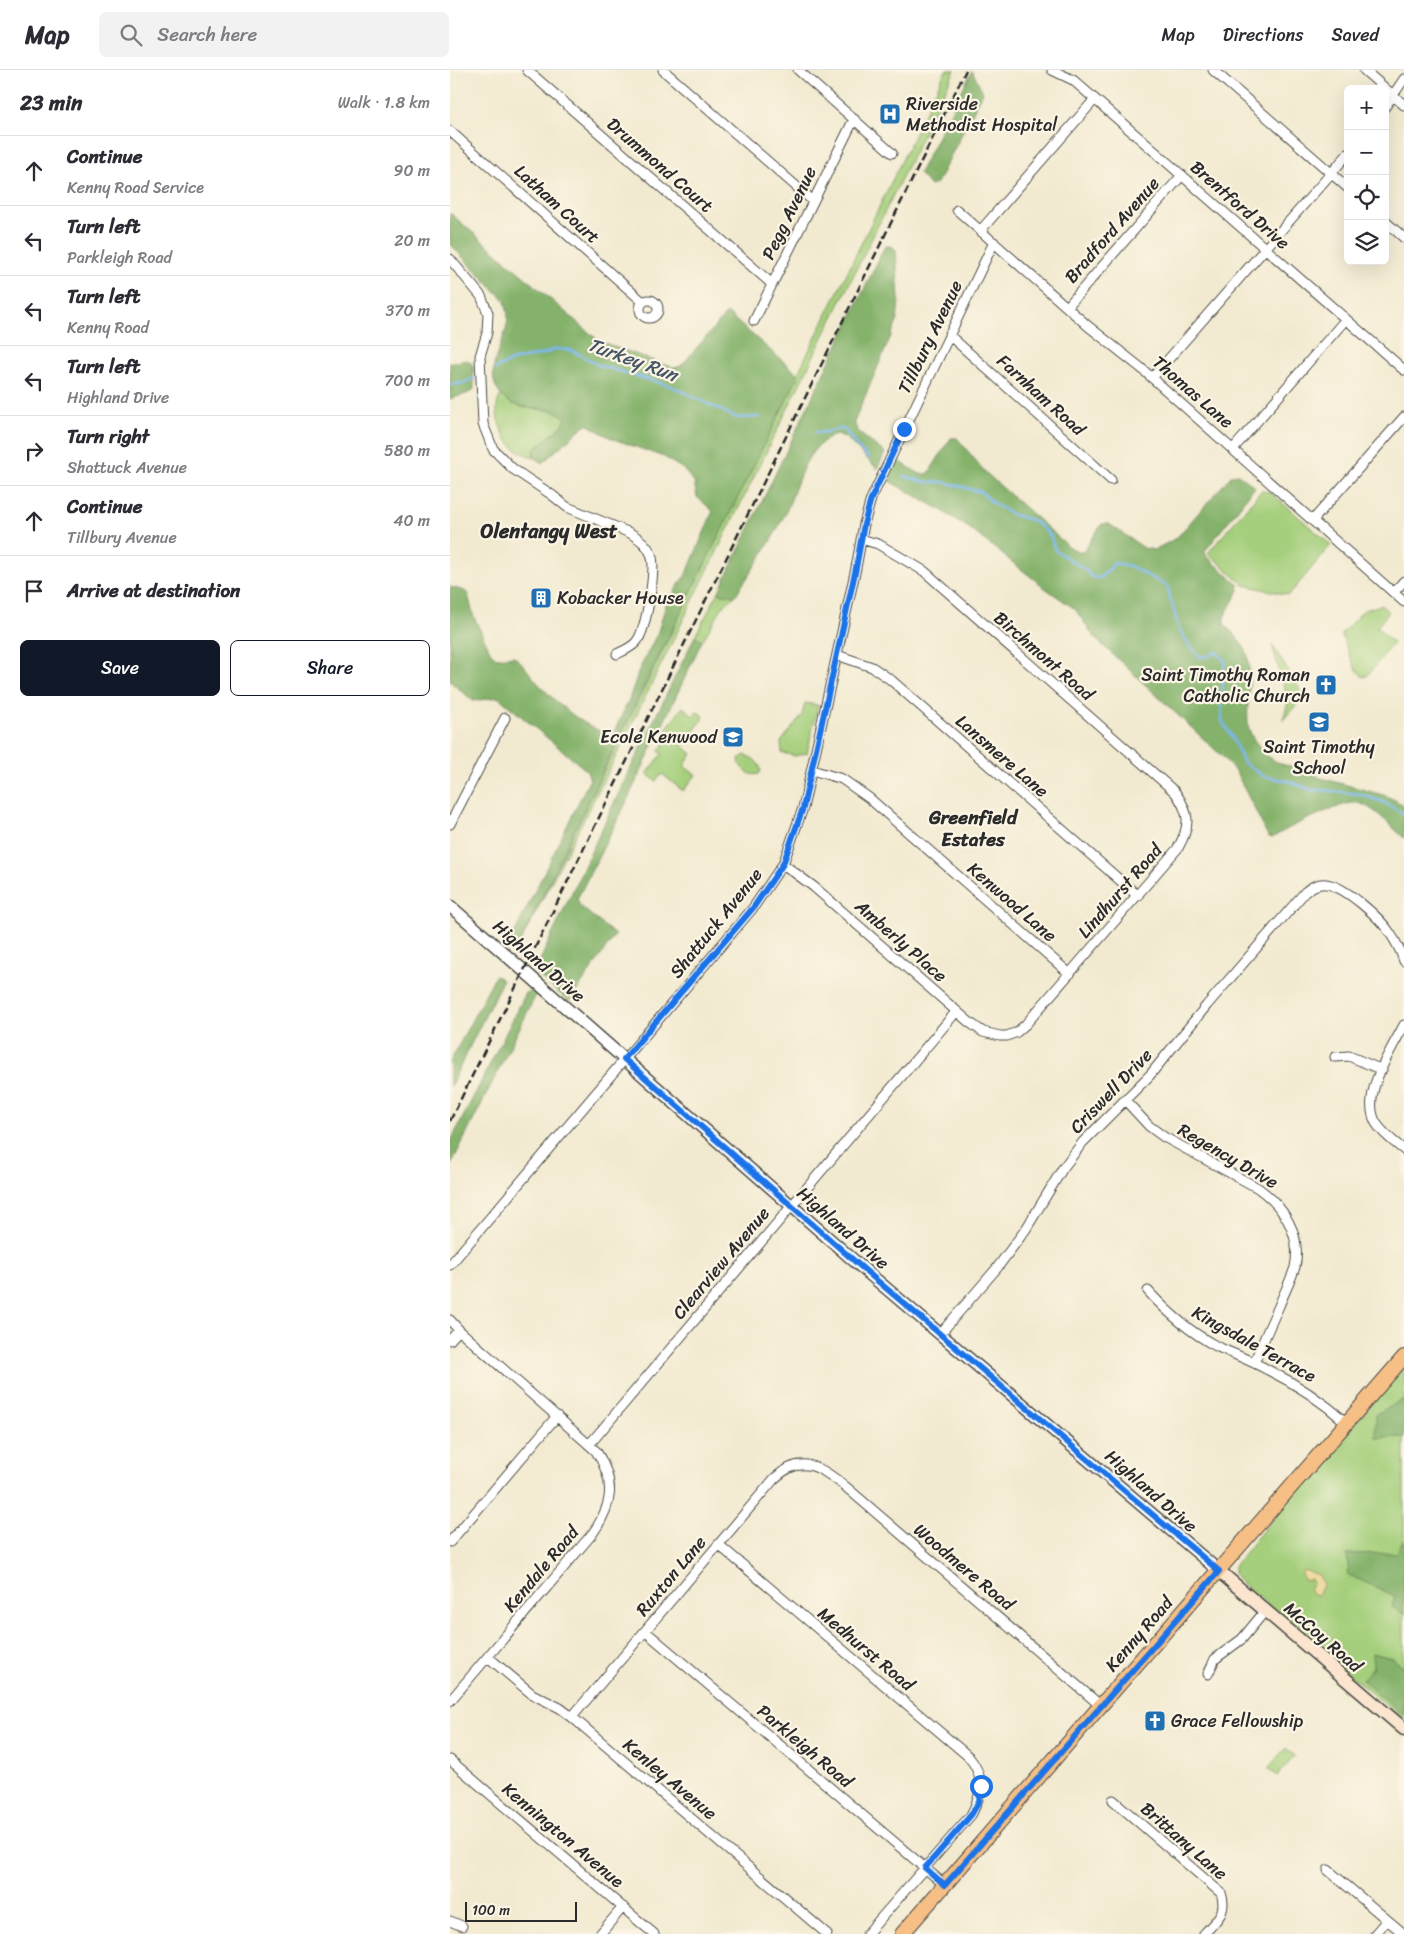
<!DOCTYPE html>
<html lang="en">
<head>
<meta charset="utf-8">
<style>
	:root { --surface:#fff; --page:#f2f2f3; --text:#2b2b33; --muted:#7c7c81; --line:#e1e1e2; --accent:#111827 }
	body { margin:0; font-family:Sriracha,sans-serif; background:var(--page); color:var(--text) }
	.controls { position:absolute; right:15px; top:15px; display:grid; overflow:hidden; border-radius:8px; box-shadow:0 5px 20px #0002 }
	.controls button { width:45px; height:45px; display:grid; place-items:center; padding:0; border:0; border-bottom:1px solid var(--line); background:var(--surface); color:var(--text); font:25px sans-serif }
	.scale { position:absolute; left:15px; bottom:12px; width:112px; box-sizing:border-box; padding-left:5px; border:2px solid #2b2b2b; border-top:0; font-size:14px; line-height:18px; white-space:nowrap; color:#2b2b2b; -webkit-text-stroke:4px #fcf5e5; paint-order:stroke }
	.stop { position:absolute; width:15px; height:15px; margin:-11px; border:4px solid #1a73e8; border-radius:50%; background:#fff }
	.stop.end { background:#1a73e8; border-color:#fff; box-shadow:0 1px 5px #0008 }
	.list { margin:0; padding:0; list-style:none }
	h2 { display:flex; justify-content:space-between; align-items:center; height:65px; margin:0; padding:0 20px; font-size:21px }
	h2 small { font-size:16px; font-weight:400; color:var(--muted) }
	.list li { display:grid; grid-template-columns:32px 1fr auto; gap:15px; align-items:center; box-sizing:border-box; height:70px; padding:0 20px; border-top:1px solid var(--line) }
	.list b { display:block; font-size:19px; white-space:nowrap }
	.list p { margin:0; font-size:16px; white-space:nowrap; color:var(--muted) }
	.list em { font-size:16px; font-style:normal; color:var(--muted) }
	.actions { display:flex; gap:10px; padding:15px 20px }
	.actions a { flex:1; padding:11px 0; border:1px solid var(--accent); border-radius:8px; text-align:center; font-size:18px; color:var(--accent) }
	.actions .main { background:var(--accent); color:#fff }
	.icon { flex:none; width:28px; height:28px; fill:none; stroke:currentColor; stroke-width:2; stroke-linecap:round; stroke-linejoin:round }
	.map { position:relative; flex:none; width:954px; height:1864px; overflow:hidden }
	header { display:flex; align-items:center; gap:30px; box-sizing:border-box; height:70px; padding:0 25px; background:var(--surface); border-bottom:1px solid var(--line) }
	header strong { font-size:24px }
	nav { display:flex; gap:28px; margin-inline-start:auto; font-size:18px }
	.search { width:350px; height:45px; background:var(--page); display:flex; align-items:center; gap:12px; box-sizing:border-box; padding:0 18px; border-radius:8px; color:var(--muted); font-size:19px }
	main { display:flex }
	aside { flex:1; background:var(--surface) }
	.map>svg:first-child { display:block }
	.green { fill:#a5cf7b; stroke:#687d53 }
	.forest { fill:#84b26b; stroke:#586e4b }
	.sand { fill:#eeda9e; stroke:#8c8264 }
	.lines { fill:none; stroke-linecap:round; stroke-linejoin:round }
	.stream { stroke:#7db7ee; stroke-width:2.5 }
	.minor-casing { stroke:#494844; stroke-width:11 }
	.tertiary-casing { stroke:#494844; stroke-width:14 }
	.secondary-casing { stroke:#494844; stroke-width:15 }
	.primary-casing { stroke:#494844; stroke-width:16 }
	.minor { stroke:#fff; stroke-width:9 }
	.tertiary { stroke:#fff; stroke-width:11 }
	.secondary { stroke:#fbe5cf; stroke-width:12 }
	.primary { stroke:#f5bf86; stroke-width:14 }
	.rail { stroke:#2b2b2b; stroke-width:2.5; stroke-dasharray:8 4; stroke-linecap:butt }
	.route { stroke:#1a73e8; stroke-width:6 }
	.labels { text-anchor:middle; stroke-width:4.5; stroke-linejoin:round; paint-order:stroke }
	.poi-label { font-size:18px; fill:#2b2b2b; stroke:#fcf5e5; text-anchor:start }
	.street-label { font-size:18px; fill:#2b2b2b; stroke:#fcf5e5 }
	.water-label { font-size:19px; font-style:italic; fill:#456; stroke:#fcf5e5 }
	.neighbourhood-label { font-size:19px; font-weight:bold; fill:#2b2b2b; stroke:#fcf5e5 }
	.quarter-label { font-size:20px; font-weight:bold; fill:#2b2b2b; stroke:#fcf5e5 }
</style>
</head>
<body>
<header>
<strong>Map</strong>
<div class="search"><svg class="icon" aria-label="search" viewBox="0 0 24 24"><circle cx="10" cy="10" r="6"/><path d="M15 15l6 6"/></svg>Search here</div>
<nav><a>Map</a><a>Directions</a><a>Saved</a></nav>
</header>
<main>
<aside>
<h2>23 min<small>Walk · 1.8 km</small></h2>
<ul class="list">
<li><svg class="icon" aria-label="ahead" viewBox="0 0 24 24"><path d="M12 20V5M6 11l6-6 6 6"/></svg><div><b>Continue</b><p>Kenny Road Service</p></div><em>90 m</em></li>
<li><svg class="icon" aria-label="left" viewBox="0 0 24 24"><path d="M17 20v-9H6M10 6l-5 5 5 5"/></svg><div><b>Turn left</b><p>Parkleigh Road</p></div><em>20 m</em></li>
<li><svg class="icon" aria-label="left" viewBox="0 0 24 24"><path d="M17 20v-9H6M10 6l-5 5 5 5"/></svg><div><b>Turn left</b><p>Kenny Road</p></div><em>370 m</em></li>
<li><svg class="icon" aria-label="left" viewBox="0 0 24 24"><path d="M17 20v-9H6M10 6l-5 5 5 5"/></svg><div><b>Turn left</b><p>Highland Drive</p></div><em>700 m</em></li>
<li><svg class="icon" aria-label="right" viewBox="0 0 24 24"><path d="M7 20v-9h11M14 6l5 5-5 5"/></svg><div><b>Turn right</b><p>Shattuck Avenue</p></div><em>580 m</em></li>
<li><svg class="icon" aria-label="ahead" viewBox="0 0 24 24"><path d="M12 20V5M6 11l6-6 6 6"/></svg><div><b>Continue</b><p>Tillbury Avenue</p></div><em>40 m</em></li>
<li><svg class="icon" aria-label="arrive" viewBox="0 0 24 24"><path d="M6 21V4h12l-3 4 3 4H6"/></svg><div><b>Arrive at destination</b></div></li>
</ul>
<div class="actions"><a class="main">Save</a><a>Share</a></div>
</aside>
<div class="map">
<svg width="954" height="1864" viewBox="0 0 954 1864">
	<rect width="100%" height="100%" fill="#fcf5e5"/>
	<filter id="ink" filterUnits="userSpaceOnUse"><feTurbulence type="fractalNoise" baseFrequency=".02" numOctaves="2"/><feDisplacementMap in="SourceGraphic" scale="10" xChannelSelector="R" yChannelSelector="G"/><feConvolveMatrix kernelMatrix="1 2 1 2 8 2 1 2 1" color-interpolation-filters="sRGB"/></filter>
	<filter id="wash" filterUnits="userSpaceOnUse"><feTurbulence type="fractalNoise" baseFrequency=".0096" numOctaves="4" result="noise"/><feDisplacementMap in="SourceGraphic" scale="20" xChannelSelector="R" yChannelSelector="G"/><feGaussianBlur stdDeviation="1.12" result="paint"/><feColorMatrix in="noise" values="0 0 0 0 0 0 0 0 0 0 0 0 0 0 0 0 0 1.4 0 .05"/><feComposite in="paint" operator="in"/></filter>
	<g filter="url(#wash)">
		<rect width="100%" height="100%" fill="#f2ead0"/>
		<!-- green -->
		<path class="green" d="M 496,0 L 505,0 L 162,694 L 66,881 Z
			M 51,325 C 58,330 67,336 75,338 C 89,341 108,337 116,349 L 113,355 L 84,380 L 83,387 C 75,384 68,382 62,376 C 51,364 41,339 51,325 Z
			M 811,421 L 820,422 L 881,475 L 839,525 L 794,515 L 758,483 Z
			M 268,523 L 285,526 L 273,536 L 251,573 L 249,568 L 244,568 Z
			M 931,535 L 939,542 L 927,557 L 943,573 L 917,606 L 913,607 L 905,598 L 891,564 L 914,540 Z
			M 822,575 L 854,626 L 833,650 L 838,632 Z
			M 355,633 L 368,635 L 357,683 L 345,686 L 332,683 L 331,672 L 352,645 Z
			M 233,637 L 243,646 L 247,641 L 254,647 L 233,676 L 242,684 L 234,696 L 246,705 L 233,721 L 212,704 L 206,711 L 197,704 L 212,684 L 209,681 L 220,664 L 215,660 Z
			M 295,685 C 303,688 309,692 311,700 L 309,704 C 300,707 289,699 289,689 Z
			M 954,1297 L 954,1651 L 788,1510 L 784,1503 L 784,1496 C 838,1428 897,1363 954,1297 Z
			M 836,1678 L 845,1686 L 827,1706 L 818,1698 Z"/>
		<!-- forest -->
		<path class="forest" d="M 522,1 L 533,22 L 487,113 L 480,116 L 469,103 Z
			M 0,143 L 149,271 L 224,298 L 231,296 L 277,243 L 349,305 L 187,630 L 66,881 L 61,882 L 57,878 L 140,709 L 136,700 L 48,627 L 23,631 L 0,611 L 0,517 L 15,521 L 18,524 L 23,545 L 41,583 L 46,588 L 64,586 C 73,593 79,603 87,612 C 105,632 134,658 160,664 L 164,662 L 179,630 L 189,600 L 208,562 L 216,534 L 237,503 L 263,441 L 247,427 L 244,412 L 233,399 L 214,387 L 161,368 L 136,354 L 92,393 L 83,387 L 84,380 L 113,355 L 116,349 C 104,332 66,346 50,324 C 33,300 53,278 57,254 C 59,246 57,239 55,231 L 0,174 Z
			M 435,176 L 440,176 L 446,180 L 449,229 L 447,252 L 404,352 L 408,362 L 435,383 L 427,399 L 396,368 L 388,364 C 353,376 349,414 335,444 C 321,473 303,499 285,526 L 268,523 Z
			M 17,290 L 23,295 L 24,319 L 19,323 L 0,329 L 0,293 Z
			M 501,368 L 507,368 L 536,403 L 619,477 L 632,483 L 652,454 L 659,454 L 694,478 L 704,480 L 725,469 L 730,464 L 782,405 L 788,404 L 805,417 L 755,481 L 756,486 L 788,514 L 789,520 L 774,547 L 774,554 C 782,562 794,573 797,584 C 803,607 796,632 798,654 C 799,662 803,669 808,675 C 825,697 840,700 866,692 L 867,707 L 937,726 L 954,735 L 954,768 C 942,757 923,736 908,733 C 894,730 835,759 822,768 L 818,766 L 786,702 L 773,687 L 645,568 L 625,539 L 595,518 L 519,458 L 486,437 L 439,411 L 435,405 L 442,391 L 447,390 L 470,404 L 478,404 Z
			M 244,568 L 249,568 L 251,573 L 176,733 L 127,829 L 130,836 L 165,865 L 119,932 L 87,904 L 86,899 L 172,716 Z
			M 45,906 L 50,908 L 52,911 L 0,1017 L 0,992 Z
			M 80,919 L 87,923 L 0,1097 L 0,1073 L 76,923 Z
			M 954,1329 L 954,1367 L 926,1368 L 926,1344 Z
			M 954,1468 L 954,1544 L 942,1537 L 945,1526 L 899,1505 L 897,1484 L 947,1483 Z
			M 922,1583 L 942,1588 L 954,1597 L 954,1646 L 912,1610 L 923,1597 Z"/>
		<!-- sand -->
		<path class="sand" d="M 853,1500 L 869,1505 L 873,1515 L 868,1525 L 864,1526 L 859,1520 L 863,1511 L 861,1509 L 855,1511 L 851,1505 Z"/>
		<g class="lines">
			<!-- stream -->
			<path class="stream" d="M 45,299 L 64,290 L 94,284 L 105,279 L 120,280 L 131,285 L 148,295 L 221,316 L 287,348 L 310,347
				M 0,315 L 14,313 L 24,308
				M 365,362 C 376,365 384,358 394,359 L 410,380 L 419,388
				M 454,406 L 475,412 L 494,412 L 531,422 L 543,433 L 561,444 L 584,451 L 600,465 L 605,480 L 634,499 L 642,507 L 650,508 L 665,493 L 680,496 L 717,516 L 729,559 L 739,575 L 750,587 L 759,586 L 766,582 L 775,591 L 771,634 L 772,651 L 782,667 L 794,693 L 813,706 L 838,711 L 861,720 L 873,720 L 909,724 L 933,732 L 954,744"/>
		</g>
	</g>
	<g filter="url(#ink)">
		<g class="lines">
			<!-- minor casing -->
			<g class="minor-casing">
				<path id="minor" d="M 77,0 L 322,214
					M 213,0 L 363,131
					M 348,0 L 442,83
					M 602,0 L 623,10 L 954,300
					M 763,0 L 898,118
					M 914,0 L 954,35
					M 935,37 L 954,9
					M 0,61 L 193,232
					M 507,140 L 638,256 L 691,298 L 954,532
					M 935,151 L 954,168
					M 531,160 L 645,29
					M 0,189 L 31,226 L 38,243 L 37,263 L 30,286 L 33,354 L 43,379 L 63,399 L 102,425 L 117,437 L 180,463 C 189,468 197,474 201,484 C 207,498 196,559 187,571 C 182,578 174,580 167,584
					M190 239a9 9 0 1 1 18 0a9 9 0 1 1-18 0Z
					M 617,237 L 732,105
					M 304,251 L 404,49
					M 499,265 L 661,410
					M 702,308 L 898,84
					M 783,379 L 896,249
					M 863,450 L 954,347
					M 944,522 L 954,511
					M 387,585 L 422,597 L 441,610 L 688,826
					M 362,700 L 392,709 L 419,728 L 620,904
					M 0,754 L 55,648
					M 333,794 L 364,817 L 519,952 L 533,962 L 550,966 L 557,966 L 567,962 L 576,954 L 728,778 C 741,755 740,743 725,722 L 474,501 L 428,474 L 411,469
					M 954,955 C 941,981 910,1025 926,1053 C 933,1064 944,1072 954,1080
					M 885,987 L 899,986 L 932,1000
					M 675,1030 L 699,1056 L 714,1067 L 808,1118 C 833,1136 852,1164 845,1197 C 841,1210 834,1223 829,1236 C 820,1255 812,1274 804,1293
					M 0,1195 L 303,838 L 333,794 L 353,738 L 406,498 L 414,454 L 421,429 L 544,172
					M 698,1221 C 718,1243 740,1262 766,1276 C 783,1284 802,1291 818,1300 C 847,1314 873,1332 897,1353
					M 0,1250 L 9,1260 L 146,1381 C 166,1412 163,1434 143,1463 L 0,1631
					M 490,1264 L 547,1198 L 576,1159 L 613,1098 L 633,1072 L 700,1005 L 757,935 L 855,822 C 861,817 868,813 876,814 C 895,816 930,848 940,863 C 946,872 951,881 954,891
					M 0,1270 L 9,1260
					M 139,1375 L 506,942
					M 0,1472 L 107,1346
					M 269,1475 L 518,1686 C 535,1706 533,1723 521,1745 L 417,1864
					M 195,1561 L 495,1815
					M 38,1587 L 82,1624 L 110,1638 L 122,1647 L 377,1864
					M 758,1604 L 765,1589 L 792,1569 L 815,1541
					M 122,1647 L 324,1409 C 352,1382 371,1398 396,1417 L 651,1636
					M 0,1690 L 204,1864
					M 663,1730 L 771,1823 C 778,1843 766,1850 754,1864
					M 878,1800 L 954,1864
					M 0,1851 L 12,1856
					M 150,1864 L 173,1837
					M 925,1864 L 937,1850"/>
			</g>
			<!-- tertiary casing -->
			<g class="tertiary-casing">
				<path id="tertiary" d="M 0,836 L 417,1202 L 769,1501"/>
			</g>
			<!-- secondary casing -->
			<g class="secondary-casing">
				<path id="secondary" d="M 769,1501 L 954,1659"/>
			</g>
			<!-- primary casing -->
			<g class="primary-casing">
				<path id="primary" d="M 452,1864 L 954,1287"/>
			</g>
			<!-- minor -->
			<use href="#minor" class="minor"/>
			<!-- tertiary -->
			<use href="#tertiary" class="tertiary"/>
			<!-- secondary -->
			<use href="#secondary" class="secondary"/>
			<!-- primary -->
			<use href="#primary" class="primary"/>
			<!-- rail -->
			<path class="rail" d="M 0,1051 L 516,0"/>
		</g>
	</g>
	<g class="lines" filter="url(#ink)">
		<!-- route -->
		<path class="route" d="M 454,359 L 421,429 L 414,454 L 406,498 L 353,738 L 333,794 L 303,838 L 174,989 L 417,1202 L 769,1501 L 495,1815 L 475,1798 L 521,1745 L 529,1732 L 531,1716"/>
	</g>
	<!-- icons -->
	<defs>
		<g id="hospital-square" transform="scale(1.125)"><rect x="-9" y="-9" width="18" height="18" rx="4" fill="#1f6fb2" stroke="#fcf5e5"/><path d="M-5-5h3v3.5h4V-5h3V5h-3V1.5h-4V5h-3Z" fill="#fff"/></g>
		<g id="building-square" transform="scale(1.125)"><rect x="-9" y="-9" width="18" height="18" rx="4" fill="#1f6fb2" stroke="#fcf5e5"/><path d="M-4-6H4V6H1V3H-1V6H-4ZM-2.5-4.3h1.7v1.8h-1.7ZM.8-4.3h1.7v1.8H.8ZM-2.5-1h1.7V.8h-1.7ZM.8-1h1.7V.8H.8Z" fill="#fff"/></g>
		<g id="church-square" transform="scale(1.125)"><rect x="-9" y="-9" width="18" height="18" rx="4" fill="#1f6fb2" stroke="#fcf5e5"/><path d="M-1.2-6h2.4v3.5h3.3v2.4h-3.3V6h-2.4V-.1h-3.3v-2.4h3.3Z" fill="#fff"/></g>
		<g id="school-square" transform="scale(1.125)"><rect x="-9" y="-9" width="18" height="18" rx="4" fill="#1f6fb2" stroke="#fcf5e5"/><path d="M0-5L7-2L0 1L-7-2ZM-4 1L0 2.5L4 1V4Q0 6-4 4Z" fill="#fff"/></g>
	</defs>
	<g fill-rule="evenodd">
		<use href="#hospital-square" x="440" y="44"/>
		<use href="#building-square" x="91" y="528"/>
		<use href="#church-square" x="876" y="615"/>
		<use href="#school-square" x="869" y="652"/>
		<use href="#school-square" x="283" y="667"/>
		<use href="#church-square" x="705" y="1651"/>
	</g>
	<g class="labels">
		<!-- poi labels -->
		<g class="poi-label">
			<text x="456" y="40">Riverside<tspan x="456" dy="21">Methodist Hospital</tspan></text>
			<text x="107" y="534">Kobacker House</text>
			<text x="860" y="611" text-anchor="end">Saint Timothy Roman<tspan x="860" dy="21">Catholic Church</tspan></text>
			<text x="267" y="673" text-anchor="end">Ecole Kenwood</text>
			<text x="869" y="683" text-anchor="middle">Saint Timothy<tspan x="869" dy="21">School</tspan></text>
			<text x="721" y="1657">Grace Fellowship</text>
		</g>
		<!-- street labels -->
		<g class="street-label">
			<text transform="translate(210 95) rotate(41)" y="6">Drummond Court</text>
			<text transform="translate(107 134) rotate(42)" y="6">Latham Court</text>
			<text transform="translate(790 135) rotate(41)" y="6">Brentford Drive</text>
			<text transform="translate(339 143) rotate(-64)" y="6">Pegg Avenue</text>
			<text transform="translate(662 160) rotate(-49)" y="6">Bradford Avenue</text>
			<text transform="translate(480 267) rotate(-64)" y="6">Tillbury Avenue</text>
			<text transform="translate(743 322) rotate(41)" y="6">Thomas Lane</text>
			<text transform="translate(591 325) rotate(42)" y="6">Farnham Road</text>
			<text transform="translate(594 586) rotate(41)" y="6">Birchmont Road</text>
			<text transform="translate(552 686) rotate(41)" y="6">Lansmere Lane</text>
			<text transform="translate(670 821) rotate(-49)" y="6">Lindhurst Road</text>
			<text transform="translate(562 832) rotate(41)" y="6">Kenwood Lane</text>
			<text transform="translate(266 853) rotate(-51)" y="6">Shattuck Avenue</text>
			<text transform="translate(451 871) rotate(41)" y="6">Amberly Place</text>
			<text transform="translate(89 891) rotate(41)" y="6">Highland Drive</text>
			<text transform="translate(661 1021) rotate(-46)" y="6">Criswell Drive</text>
			<text transform="translate(778 1086) rotate(30)" y="6">Regency Drive</text>
			<text transform="translate(393 1158) rotate(41)" y="6">Highland Drive</text>
			<text transform="translate(271 1193) rotate(-50)" y="6">Clearview Avenue</text>
			<text transform="translate(804 1274) rotate(29)" y="6">Kingsdale Terrace</text>
			<text transform="translate(701 1421) rotate(41)" y="6">Highland Drive</text>
			<text transform="translate(514 1497) rotate(40)" y="6">Woodmere Road</text>
			<text transform="translate(91 1499) rotate(-50)" y="6">Kendale Road</text>
			<text transform="translate(221 1506) rotate(-50)" y="6">Ruxton Lane</text>
			<text transform="translate(689 1564) rotate(-49)" y="6">Kenny Road</text>
			<text transform="translate(873 1567) rotate(41)" y="6">McCoy Road</text>
			<text transform="translate(416 1579) rotate(40)" y="6">Medhurst Road</text>
			<text transform="translate(355 1676) rotate(40)" y="6">Parkleigh Road</text>
			<text transform="translate(220 1709) rotate(40)" y="6">Kenley Avenue</text>
			<text transform="translate(113 1765) rotate(40)" y="6">Kennington Avenue</text>
			<text transform="translate(734 1771) rotate(41)" y="6">Brittany Lane</text>
		</g>
		<!-- water labels -->
		<g class="water-label">
			<text transform="translate(183 289) rotate(20)" y="7">Turkey Run</text>
		</g>
		<!-- neighbourhood labels -->
		<g class="neighbourhood-label">
			<text x="523" y="754">Greenfield<tspan x="523" dy="22">Estates</tspan></text>
		</g>
		<!-- quarter labels -->
		<g class="quarter-label">
			<text x="99" y="468">Olentangy West</text>
		</g>
	</g>
</svg>
<div class="controls">
<button>+</button>
<button>−</button>
<button><svg class="icon" aria-label="locate" viewBox="0 0 24 24"><circle cx="12" cy="12" r="6"/><path d="M12 2v4M12 18v4M2 12h4M18 12h4"/></svg></button>
<button><svg class="icon" aria-label="layers" viewBox="0 0 24 24"><path d="M12 4l9 5-9 5-9-5zM3 14l9 5 9-5"/></svg></button>
</div>
<div class="scale">100 m</div>
<div class="stop" style="left:531px;top:1716px"></div>
<div class="stop end" style="left:454px;top:359px"></div>
</div>
</main>
</body>
</html>
